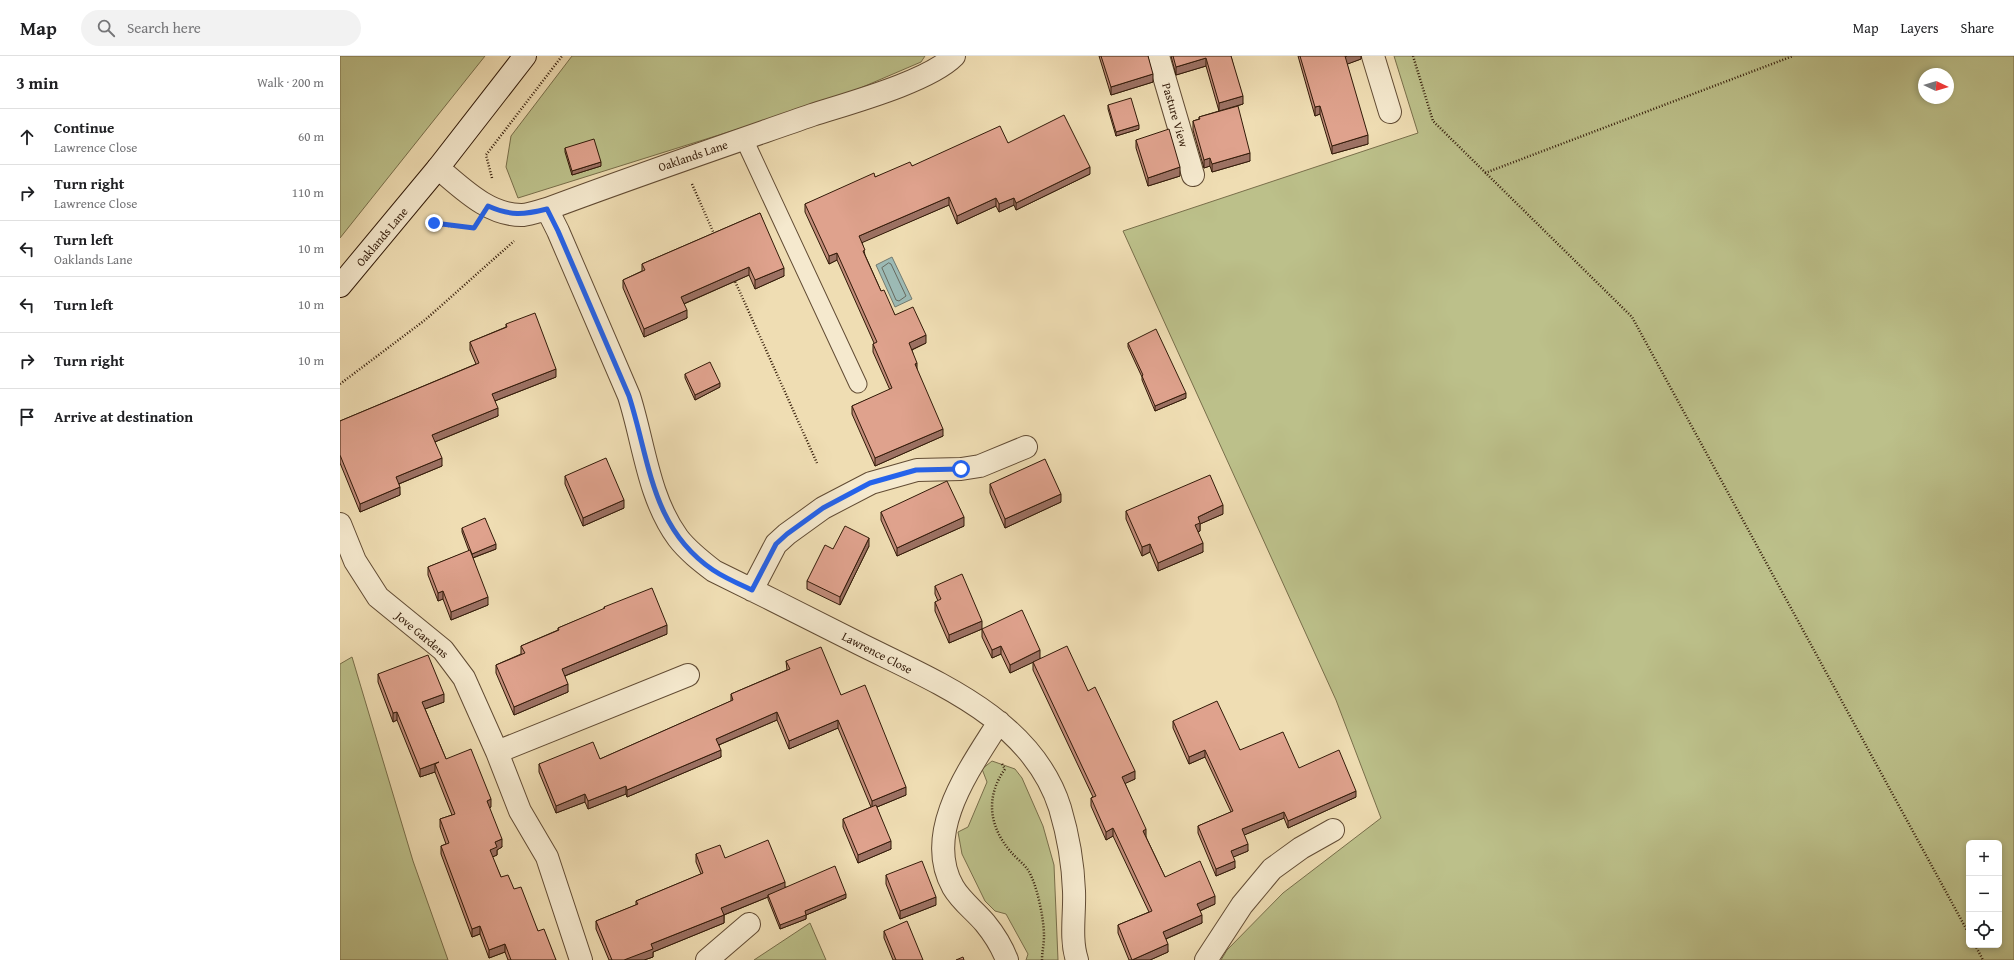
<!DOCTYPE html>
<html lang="en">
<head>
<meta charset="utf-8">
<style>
	:root { --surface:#fff; --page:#f2f2f2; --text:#202124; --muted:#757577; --line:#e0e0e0 }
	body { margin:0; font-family:"Gentium Book Plus",serif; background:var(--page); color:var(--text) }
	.controls { position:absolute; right:12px; bottom:12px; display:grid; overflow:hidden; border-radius:6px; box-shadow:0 2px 6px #0003 }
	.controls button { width:36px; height:36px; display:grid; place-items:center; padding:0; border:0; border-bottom:1px solid var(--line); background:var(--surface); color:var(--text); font:20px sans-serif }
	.compass { position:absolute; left:1578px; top:12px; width:36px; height:36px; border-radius:50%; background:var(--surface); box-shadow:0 2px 6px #0003; rotate:94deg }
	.stop { position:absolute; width:12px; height:12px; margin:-9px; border:3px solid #2563eb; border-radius:50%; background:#fff }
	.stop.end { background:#2563eb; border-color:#fff; box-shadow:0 1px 4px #0008 }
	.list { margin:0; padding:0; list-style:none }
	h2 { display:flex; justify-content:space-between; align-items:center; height:52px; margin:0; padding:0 16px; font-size:17px }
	h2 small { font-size:13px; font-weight:400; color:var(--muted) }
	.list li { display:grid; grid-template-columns:26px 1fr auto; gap:12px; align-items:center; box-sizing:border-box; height:56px; padding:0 16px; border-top:1px solid var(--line) }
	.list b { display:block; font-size:15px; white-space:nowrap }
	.list p { margin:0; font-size:13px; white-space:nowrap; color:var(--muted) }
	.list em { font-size:13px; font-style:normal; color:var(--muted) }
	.icon { flex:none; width:22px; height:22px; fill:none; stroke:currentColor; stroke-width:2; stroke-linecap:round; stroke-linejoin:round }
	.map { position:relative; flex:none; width:1674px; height:904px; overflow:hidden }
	header { display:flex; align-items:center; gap:24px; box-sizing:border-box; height:56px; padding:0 20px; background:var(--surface); border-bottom:1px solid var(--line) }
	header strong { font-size:19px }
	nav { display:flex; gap:22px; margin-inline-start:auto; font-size:14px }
	.search { width:280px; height:36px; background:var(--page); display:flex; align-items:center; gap:10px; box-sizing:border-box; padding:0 14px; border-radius:22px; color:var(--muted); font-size:15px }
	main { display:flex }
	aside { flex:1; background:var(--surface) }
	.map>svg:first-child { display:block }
	.green { fill:#bcc08a; stroke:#786e4a; fill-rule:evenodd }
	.water { fill:#9cbab5; stroke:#727a70 }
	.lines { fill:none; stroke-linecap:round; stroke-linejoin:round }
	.shore { stroke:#686a5f; stroke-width:1 }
	.lane-casing { stroke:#624c34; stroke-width:19 }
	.street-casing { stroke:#624c34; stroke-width:24 }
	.secondary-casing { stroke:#331b09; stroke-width:24 }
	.path { stroke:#331b09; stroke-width:2.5; stroke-dasharray:1 2; stroke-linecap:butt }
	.lane { stroke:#f5e9ce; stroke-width:17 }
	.street { stroke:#f5e9ce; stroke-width:22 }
	.secondary { stroke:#f5e9ce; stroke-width:22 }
	.wall { fill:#c08b79; stroke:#331b09 }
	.shaded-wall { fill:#9c7163; stroke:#331b09 }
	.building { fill:#dfa28d; stroke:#331b09 }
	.route { stroke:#2563eb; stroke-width:5 }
	.labels { text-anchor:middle; stroke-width:3; stroke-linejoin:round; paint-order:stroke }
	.street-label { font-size:12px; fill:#331b09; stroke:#f5e9ce }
</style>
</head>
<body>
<header>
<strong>Map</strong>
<div class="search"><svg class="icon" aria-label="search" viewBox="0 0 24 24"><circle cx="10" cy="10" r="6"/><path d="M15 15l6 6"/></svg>Search here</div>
<nav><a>Map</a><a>Layers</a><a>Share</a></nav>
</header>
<main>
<aside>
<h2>3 min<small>Walk · 200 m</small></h2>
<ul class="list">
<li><svg class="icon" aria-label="ahead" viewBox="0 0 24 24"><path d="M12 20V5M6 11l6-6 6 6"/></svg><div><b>Continue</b><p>Lawrence Close</p></div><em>60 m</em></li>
<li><svg class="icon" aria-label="right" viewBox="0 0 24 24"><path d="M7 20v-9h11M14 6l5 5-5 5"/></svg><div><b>Turn right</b><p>Lawrence Close</p></div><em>110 m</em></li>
<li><svg class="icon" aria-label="left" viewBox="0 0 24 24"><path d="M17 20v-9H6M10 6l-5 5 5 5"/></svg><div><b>Turn left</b><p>Oaklands Lane</p></div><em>10 m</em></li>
<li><svg class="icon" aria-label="left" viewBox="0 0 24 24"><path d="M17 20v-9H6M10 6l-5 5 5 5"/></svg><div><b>Turn left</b></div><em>10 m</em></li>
<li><svg class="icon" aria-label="right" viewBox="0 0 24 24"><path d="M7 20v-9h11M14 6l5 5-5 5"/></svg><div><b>Turn right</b></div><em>10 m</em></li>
<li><svg class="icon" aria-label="arrive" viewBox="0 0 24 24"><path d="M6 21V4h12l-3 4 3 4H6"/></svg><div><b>Arrive at destination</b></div></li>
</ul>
</aside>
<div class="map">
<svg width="1674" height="904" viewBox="0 0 1674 904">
	<rect width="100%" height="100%" fill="#efddb3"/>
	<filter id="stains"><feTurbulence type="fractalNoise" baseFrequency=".005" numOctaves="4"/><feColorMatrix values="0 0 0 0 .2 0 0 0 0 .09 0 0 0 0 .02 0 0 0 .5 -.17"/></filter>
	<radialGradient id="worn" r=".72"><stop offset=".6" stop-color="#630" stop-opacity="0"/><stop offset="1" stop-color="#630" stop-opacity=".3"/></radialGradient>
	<!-- green -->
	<path class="green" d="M 0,0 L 145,0 L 0,182 Z
		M 232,0 L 585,0 L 581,6 L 497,42 L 178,142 L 166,111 L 171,80 Z
		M 1054,0 L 1674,0 L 1674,904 L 881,904 L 887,894 L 943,837 L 1041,762 L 996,644 L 783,175 L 1078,77 ZM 1584,18 L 1608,18 L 1608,42 L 1584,42 ZM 1629,787 L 1659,787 L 1659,889 L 1629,889 Z
		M 12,601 L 73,805 L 108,904 L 0,904 L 0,608 Z
		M 652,705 L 675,713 L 682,722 L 703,770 L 714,809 L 718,904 L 686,904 L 688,898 L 666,858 L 655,855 L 645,845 L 622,798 L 618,776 L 628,771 L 647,726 L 642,713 Z
		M 470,867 L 486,904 L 414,904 Z"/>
	<!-- water -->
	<path class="water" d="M 552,201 L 572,243 L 555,251 L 536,209 Z"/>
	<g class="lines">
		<!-- shore -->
		<path class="shore" d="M 549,207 L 551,208 L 566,240 L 559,245 L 556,244 L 542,212 Z"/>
		<!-- lane casing -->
		<g class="lane-casing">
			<path id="lane" d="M 404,83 L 518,328"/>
		</g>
		<!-- street casing -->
		<g class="street-casing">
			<path id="street" d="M 818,0 L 853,119
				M 1033,0 L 1050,56
				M 98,112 C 122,132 149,160 183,159 C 191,158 199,155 207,153 C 295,120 383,90 472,59 C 509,47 588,26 614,0
				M 207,153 L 218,175 L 289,340 C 304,387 308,441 338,482 C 348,495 361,505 374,515 C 423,539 471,563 520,588 C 596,626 692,663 720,752 C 728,779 733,807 734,835 C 735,857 730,883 737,904
				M 0,468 L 15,505 L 38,541 L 103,594 L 124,622 L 157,696 L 180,755 L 207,801 L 241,904
				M 412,534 L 436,488 L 447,478 L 483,452 L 531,427 L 577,414 L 621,413 L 640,410 L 686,391
				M 659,666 C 631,711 582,776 613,831 C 621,845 635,855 645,867 C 654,878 662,891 667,904
				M 157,696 L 348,619
				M 367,904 L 409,868
				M 866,904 L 902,849 L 932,813 L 961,792 L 993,774"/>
		</g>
		<!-- secondary casing -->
		<g class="secondary-casing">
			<path id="secondary" d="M 0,230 L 98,112 L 185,0"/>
		</g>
		<!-- path -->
		<path class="path" d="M 1073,0 L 1093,65 L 1292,261 L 1629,878
			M 1145,117 L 1453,0
			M 152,122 L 146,99 L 222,0
			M 352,128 L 375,180
			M 87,168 L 133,172
			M 394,223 L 477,407
			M 0,328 L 85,264 L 174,185
			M 662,708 L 665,713 C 645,741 649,771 671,796 C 676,802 684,808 688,814 C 697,828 704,863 704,880 C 704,888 702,896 702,904
			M 1635,889 L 1643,904"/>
		<!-- lane -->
		<use href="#lane" class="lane"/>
		<!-- street -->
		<use href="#street" class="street"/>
		<!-- secondary -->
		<use href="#secondary" class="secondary"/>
	</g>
	<!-- wall -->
	<path class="wall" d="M 759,0 L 808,0 L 813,26 L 771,39 Z
		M 831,0 L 891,0 L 903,48 L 888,53 L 910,105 L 872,116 L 870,110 L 864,112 L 853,74 L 853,65 L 859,63 L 859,61 L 879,55 L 866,10 L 836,19 Z
		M 958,0 L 1021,0 L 1021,3 L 1007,8 L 1028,88 L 992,98 L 980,58 L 975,60 Z
		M 768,49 L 799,73 L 776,80 L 768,53 Z
		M 796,84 L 840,120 L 808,130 L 796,92 Z
		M 668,87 L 750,118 L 676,154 L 674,149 L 659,156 L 656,150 L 617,168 L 609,149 L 522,186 L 525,199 L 541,235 L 555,259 L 586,287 L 572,294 L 577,314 L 603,380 L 535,410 L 512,358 L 512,350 L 550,334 L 533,296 L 533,288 L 534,287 L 497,204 L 489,208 L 465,156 L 465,148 L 535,121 L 572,110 Z
		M 225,92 L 261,110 L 232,119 L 225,96 Z
		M 420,157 L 444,220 L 415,233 L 409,219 L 344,248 L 347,262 L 304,281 L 283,232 L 283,224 L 302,215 L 302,208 Z
		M 166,268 L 216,321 L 155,345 L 158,360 L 95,386 L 102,410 L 59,428 L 60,439 L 20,456 L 0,407 L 0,365 L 136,308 L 130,294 L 130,286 L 166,271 Z
		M 788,287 L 846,342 L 815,355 L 802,324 L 802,321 L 788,291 Z
		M 345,318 L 380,331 L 355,344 L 345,322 Z
		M 225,420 L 284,452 L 243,470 L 225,428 Z
		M 650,428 L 721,446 L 665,472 L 650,437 Z
		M 786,455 L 883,458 L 860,468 L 860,475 L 858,476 L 863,496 L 818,515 L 810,496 L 802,500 L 786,463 Z
		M 541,456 L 624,470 L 557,500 L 541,464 Z
		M 122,472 L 156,493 L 133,502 L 148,549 L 111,564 L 103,543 L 98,545 L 88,519 L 88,511 L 129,495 L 122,476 Z
		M 529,490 L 500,549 L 467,533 L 467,525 L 493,493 Z
		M 595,530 L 642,573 L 700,602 L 748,635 L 795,723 L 785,727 L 806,781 L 825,821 L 875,848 L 860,855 L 862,867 L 826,883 L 828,896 L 810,904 L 789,904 L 778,877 L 778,869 L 809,856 L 773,780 L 766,784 L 751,750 L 751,742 L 753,741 L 693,614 L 693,606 L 670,617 L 661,598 L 652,602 L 642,581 L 642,573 L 609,587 L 595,555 L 595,546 L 598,545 L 595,538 Z
		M 264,551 L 327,578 L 225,620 L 228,636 L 174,659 L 156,617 L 156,609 L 181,598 L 181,590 L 218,574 L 218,572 L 264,553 Z
		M 446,605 L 501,639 L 566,739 L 537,751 L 551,793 L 518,807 L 503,771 L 503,763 L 531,751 L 498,672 L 449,693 L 437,664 L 379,689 L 381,701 L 287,741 L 286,738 L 248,753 L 245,746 L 216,757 L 199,716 L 199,708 L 260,703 L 391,645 L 391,638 L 447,614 Z
		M 38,618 L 104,646 L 85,653 L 106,703 L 151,751 L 149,752 L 162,791 L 157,794 L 157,799 L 152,801 L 161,821 L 174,833 L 198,875 L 216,904 L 168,904 L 165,896 L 149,902 L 140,878 L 132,881 L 101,798 L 101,790 L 106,788 L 100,771 L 100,763 L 112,759 L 95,716 L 80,721 L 57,664 L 53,666 L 38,626 Z
		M 833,665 L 900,694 L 959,712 L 1016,741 L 948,772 L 944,762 L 904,779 L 908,795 L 893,801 L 895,812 L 876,820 L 858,777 L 858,770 L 891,756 L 865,701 L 849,708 L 833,672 Z
		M 356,798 L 385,802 L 445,831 L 506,842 L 466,859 L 466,863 L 440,873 L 428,843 L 428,841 L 384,859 L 384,867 L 313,896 L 313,901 L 304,904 L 269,904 L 256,873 L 256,865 L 296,849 L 296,845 L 361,818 L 356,806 Z
		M 546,819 L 596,849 L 560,863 L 546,828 Z
		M 544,875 L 583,904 L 553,904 L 544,882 Z"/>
	<!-- shaded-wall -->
	<path class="shaded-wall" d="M 1005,0 L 1021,0 L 1021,3 L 1005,9 Z
		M 866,2 L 866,10 L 836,19 L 836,11 Z
		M 813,18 L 813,26 L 771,39 L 771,31 Z
		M 903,40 L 903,48 L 879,55 L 879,47 Z
		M 980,50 L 980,58 L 975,60 L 975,51 Z
		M 799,69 L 799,73 L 776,80 L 776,76 Z
		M 1028,79 L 1028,88 L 992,98 L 992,90 Z
		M 910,97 L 910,105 L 872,116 L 872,108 Z
		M 870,102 L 870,110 L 864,112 L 864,104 Z
		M 261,106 L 261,110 L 232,119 L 232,115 Z
		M 750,111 L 750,118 L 676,154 L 676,147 Z
		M 840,111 L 840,120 L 808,130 L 808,122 Z
		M 609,141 L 609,149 L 519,188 L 519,180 Z
		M 656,142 L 656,150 L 617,168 L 617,160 Z
		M 674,142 L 674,149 L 659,156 L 659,148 Z
		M 497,197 L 497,204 L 489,208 L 489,200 Z
		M 409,211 L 409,219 L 341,249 L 341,241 Z
		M 444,212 L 444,220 L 415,233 L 415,224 Z
		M 347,254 L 347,262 L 304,281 L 304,273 Z
		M 586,279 L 586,287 L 569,295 L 569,287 Z
		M 577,307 L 577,315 L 575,308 Z
		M 216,313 L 216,321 L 152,346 L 152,338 Z
		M 380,327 L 380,331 L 355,344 L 355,339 Z
		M 846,337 L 846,342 L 815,355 L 815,350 Z
		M 158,352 L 158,360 L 92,387 L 92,379 Z
		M 603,373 L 603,380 L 535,410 L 535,402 Z
		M 102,402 L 102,410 L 56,429 L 56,421 Z
		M 60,431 L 60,439 L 20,456 L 20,448 Z
		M 721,438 L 721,446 L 665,472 L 665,463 Z
		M 284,444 L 284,452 L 243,470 L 243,462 Z
		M 883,449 L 883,458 L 860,468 L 860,475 L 855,477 L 855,469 L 858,461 Z
		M 624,461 L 624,470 L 557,500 L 557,492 Z
		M 529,482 L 529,490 L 500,549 L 500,541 Z
		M 863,487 L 863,496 L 818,515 L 818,507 Z
		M 156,488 L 156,493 L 132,502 L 132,498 Z
		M 810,488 L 810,496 L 802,500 L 802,491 Z
		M 103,535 L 103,543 L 98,545 L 98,537 Z
		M 148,541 L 148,549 L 111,564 L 111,556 Z
		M 642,565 L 642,573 L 609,587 L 609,579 Z
		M 327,569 L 327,578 L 222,621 L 222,613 Z
		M 661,590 L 661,598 L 652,602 L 652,594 Z
		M 700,594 L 700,603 L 670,617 L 670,609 Z
		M 228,628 L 228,636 L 174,659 L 174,651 Z
		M 104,638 L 104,646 L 82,654 L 82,646 Z
		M 57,656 L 57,664 L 53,666 L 53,657 Z
		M 437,656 L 437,664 L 376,690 L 376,683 Z
		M 498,664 L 498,672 L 449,693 L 449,685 Z
		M 381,694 L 381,701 L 287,741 L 287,734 Z
		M 865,694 L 865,701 L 849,708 L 849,701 Z
		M 99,706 L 95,708 L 95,716 L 80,721 L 80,713 Z
		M 795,715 L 795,723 L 782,729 L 782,721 Z
		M 286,730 L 286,738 L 248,753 L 248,745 Z
		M 566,731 L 566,739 L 532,753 L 532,745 Z
		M 1016,735 L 1016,741 L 948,772 L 948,765 Z
		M 245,738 L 245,746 L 216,757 L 216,750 Z
		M 151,743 L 151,751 L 147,753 L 147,745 Z
		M 944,756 L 944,762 L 902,780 L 902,773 Z
		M 773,772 L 773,780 L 766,784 L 766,776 Z
		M 806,773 L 806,782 L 803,775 Z
		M 162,783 L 162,791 L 157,794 L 157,799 L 150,802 L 150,794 L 155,786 Z
		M 551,785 L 551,793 L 518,807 L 518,799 Z
		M 908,788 L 908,795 L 891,802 L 891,795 Z
		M 895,805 L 895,812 L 876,820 L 876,813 Z
		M 445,826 L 445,834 L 428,839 L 428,841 L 381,860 L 381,852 Z
		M 506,838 L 506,842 L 466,859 L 466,863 L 440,873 L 440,869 L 465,855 Z
		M 875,840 L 875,848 L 857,856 L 857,848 Z
		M 596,841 L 596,849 L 560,863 L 560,855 Z
		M 384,859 L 384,867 L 313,896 L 313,901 L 304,904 L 284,904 L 311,888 Z
		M 862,859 L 862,867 L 823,884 L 823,876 Z
		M 140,870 L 140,878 L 132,881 L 132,873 Z
		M 165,888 L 165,896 L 149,902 L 149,894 Z
		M 828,888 L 828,896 L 810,904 L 792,904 Z"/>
	<!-- building -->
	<path class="building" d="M 761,0 L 808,0 L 813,18 L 771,31 Z
		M 833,0 L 891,0 L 903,40 L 879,47 L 866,2 L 836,11 Z
		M 960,0 L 1007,0 L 1005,0 L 1028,79 L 992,90 L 980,50 L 975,51 Z
		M 791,42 L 799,69 L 776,76 L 768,49 Z
		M 898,50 L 910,97 L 872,108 L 870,102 L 864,104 L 853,65 L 860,63 L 859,61 Z
		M 724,59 L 750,111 L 676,147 L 674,142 L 659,148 L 656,142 L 617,160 L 609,141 L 519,180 L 525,194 L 523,195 L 541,235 L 544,234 L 555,259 L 573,251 L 586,279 L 569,287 L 577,307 L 575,308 L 603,373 L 535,402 L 512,350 L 552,332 L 533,288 L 537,286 L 497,197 L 489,200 L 465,148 L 534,117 L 535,121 L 570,106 L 572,110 L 660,70 L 668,87 Z
		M 829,73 L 840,111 L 808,122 L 796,84 Z
		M 254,83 L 261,106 L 232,115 L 225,92 Z
		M 420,157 L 444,212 L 415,224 L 409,211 L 341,241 L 347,254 L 304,273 L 283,224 L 305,214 L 302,208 Z
		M 195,257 L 216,313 L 152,338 L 158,352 L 92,379 L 102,402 L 56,421 L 60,431 L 20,448 L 0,399 L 0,365 L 139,307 L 130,286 L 167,271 L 166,268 Z
		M 816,273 L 846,337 L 815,350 L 802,320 L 803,319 L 788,287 Z
		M 370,306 L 380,327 L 355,339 L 345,318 Z
		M 266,402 L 284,444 L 243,462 L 225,420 Z
		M 705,403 L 721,438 L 665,463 L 650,428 Z
		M 870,419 L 883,449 L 858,461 L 860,467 L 855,469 L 863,487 L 818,507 L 810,488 L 802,491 L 786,455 Z
		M 607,425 L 624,461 L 557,492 L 541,456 Z
		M 145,462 L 156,488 L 132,498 L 122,472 Z
		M 505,470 L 529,482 L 500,541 L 467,525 L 485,489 L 493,493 Z
		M 130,494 L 148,541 L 111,556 L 103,535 L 98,537 L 88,511 Z
		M 622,518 L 642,565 L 609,579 L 595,546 L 601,543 L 595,530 Z
		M 312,532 L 327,569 L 222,613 L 228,628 L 174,651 L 156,609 L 185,597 L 181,590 L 219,574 L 218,572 L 265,552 L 264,551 Z
		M 682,554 L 700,594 L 670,609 L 661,590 L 652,594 L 642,573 Z
		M 727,590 L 748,635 L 755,631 L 795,715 L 782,721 L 806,773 L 803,775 L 825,821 L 860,805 L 875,840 L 857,848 L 862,859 L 823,876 L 828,888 L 792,904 L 778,869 L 812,855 L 773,772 L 766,776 L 751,742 L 756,740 L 693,606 Z
		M 481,591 L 501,639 L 525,629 L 566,731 L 532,745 L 498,664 L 449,685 L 437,656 L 376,683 L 381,694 L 287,734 L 286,730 L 248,745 L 245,738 L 216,750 L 199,708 L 253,686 L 260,703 L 393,644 L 391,638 L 450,613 L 446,605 Z
		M 88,599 L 104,638 L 82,646 L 106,703 L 131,693 L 151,743 L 147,745 L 162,783 L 155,786 L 157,791 L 150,794 L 161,821 L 168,819 L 174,833 L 181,831 L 198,875 L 204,873 L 216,904 L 171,904 L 165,888 L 149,894 L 140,870 L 132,873 L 101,790 L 109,787 L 100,763 L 115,758 L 95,708 L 99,706 L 80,713 L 57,656 L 53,657 L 38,618 Z
		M 877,645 L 900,694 L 943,676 L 959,712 L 999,694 L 1016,735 L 948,765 L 944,756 L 902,773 L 908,788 L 891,795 L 895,805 L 876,813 L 858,770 L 893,755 L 865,694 L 849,701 L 833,665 Z
		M 536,749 L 551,785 L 518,799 L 503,763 Z
		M 428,784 L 445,826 L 381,852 L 384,859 L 311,888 L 313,893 L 284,904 L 272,904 L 256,865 L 298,848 L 296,845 L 363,817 L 356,798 L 380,789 L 385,802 Z
		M 582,805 L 596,841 L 560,855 L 546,819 Z
		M 495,810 L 506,838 L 465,855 L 466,859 L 440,869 L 428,839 Z
		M 567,865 L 583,904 L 556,904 L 544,875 Z
		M 623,901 L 624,904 L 616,904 Z"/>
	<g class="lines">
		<!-- route -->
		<path class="route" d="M 94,167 L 134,172 L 148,150 C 171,160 183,159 207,153 L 218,175 L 289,340 C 310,405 311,472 373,514 C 385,522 399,528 412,534 L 436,488 L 447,478 L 483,452 L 530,427 L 576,414 L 621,413"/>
	</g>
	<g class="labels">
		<!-- street labels -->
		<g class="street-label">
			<text transform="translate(835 59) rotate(74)" y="4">Pasture View</text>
			<text transform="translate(353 100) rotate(-19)" y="4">Oaklands Lane</text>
			<text transform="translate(42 181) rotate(-50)" y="4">Oaklands Lane</text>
			<text transform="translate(82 579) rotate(40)" y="4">Jove Gardens</text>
			<text transform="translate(537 597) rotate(27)" y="4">Lawrence Close</text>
		</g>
	</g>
	<rect width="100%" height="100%" filter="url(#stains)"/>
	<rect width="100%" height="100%" fill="url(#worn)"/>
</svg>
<div class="controls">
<button>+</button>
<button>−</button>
<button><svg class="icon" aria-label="locate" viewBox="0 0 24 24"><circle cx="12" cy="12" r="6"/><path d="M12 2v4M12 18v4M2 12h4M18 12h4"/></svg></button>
</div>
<svg class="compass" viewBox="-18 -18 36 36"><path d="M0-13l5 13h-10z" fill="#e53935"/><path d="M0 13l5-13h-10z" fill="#757577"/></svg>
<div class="stop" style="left:621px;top:413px"></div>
<div class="stop end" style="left:94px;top:167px"></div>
</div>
</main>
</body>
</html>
